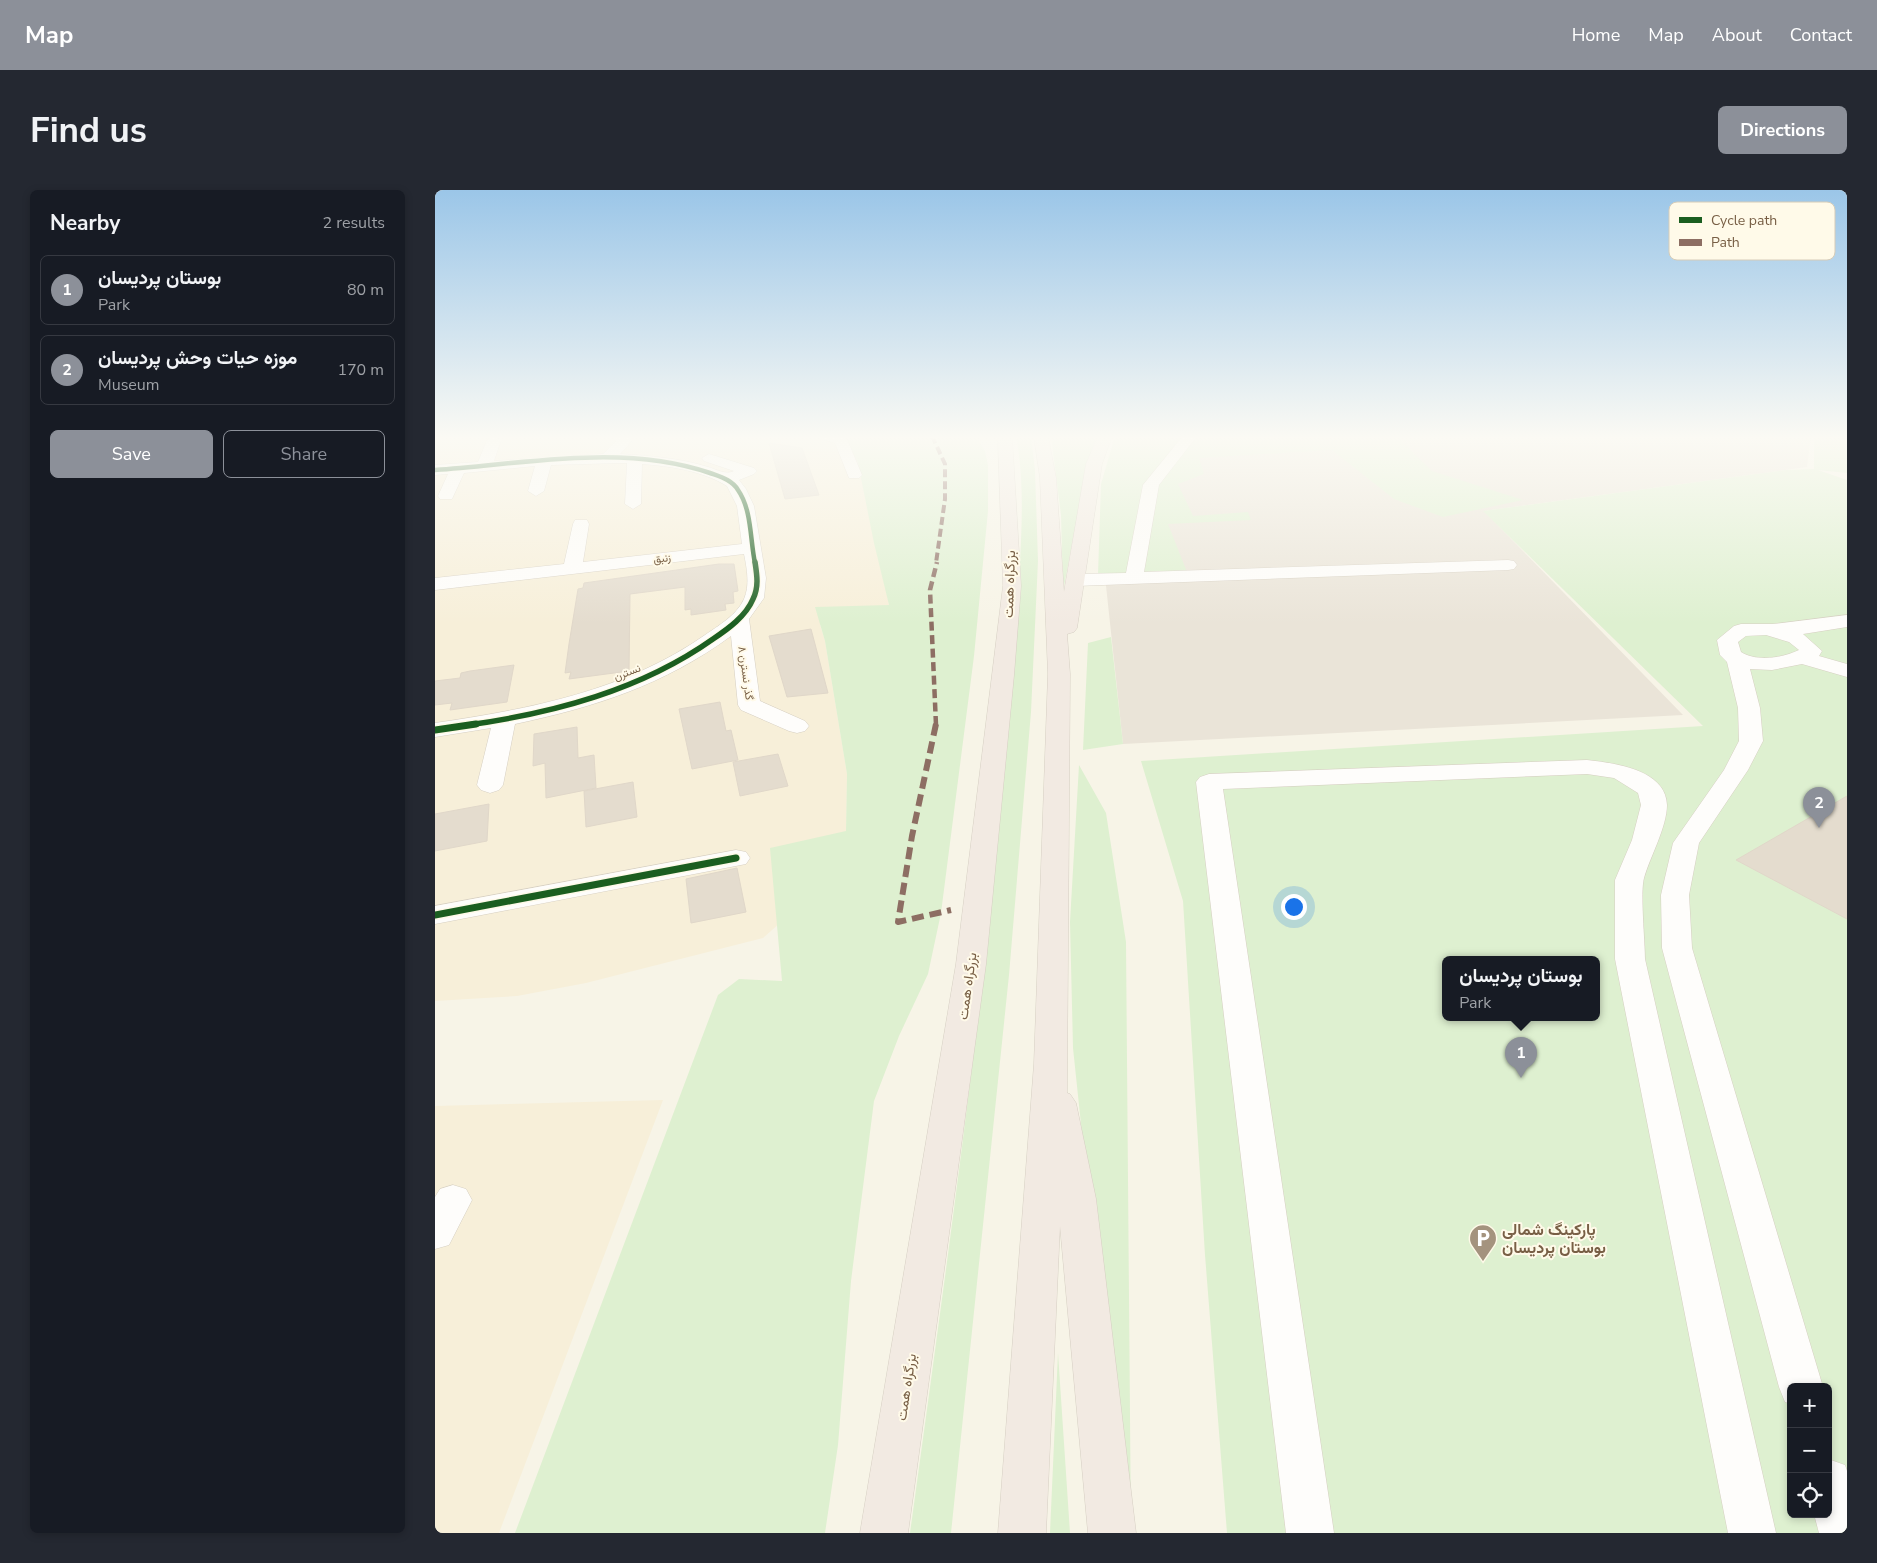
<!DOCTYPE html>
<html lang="en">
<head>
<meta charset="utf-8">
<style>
	:root { --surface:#171b24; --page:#242831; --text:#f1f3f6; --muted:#9ea1a6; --line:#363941; --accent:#8c9099 }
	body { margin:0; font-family:"Nunito Sans",Vazirmatn,sans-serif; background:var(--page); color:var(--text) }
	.controls { position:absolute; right:15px; bottom:15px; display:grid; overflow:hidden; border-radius:8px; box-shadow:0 2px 8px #0003 }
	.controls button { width:45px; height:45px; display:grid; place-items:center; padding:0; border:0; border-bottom:1px solid var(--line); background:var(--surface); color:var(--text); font:25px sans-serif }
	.you { position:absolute; left:858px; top:716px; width:18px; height:18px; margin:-12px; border:4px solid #fff; border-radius:50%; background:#1a73e8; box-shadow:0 0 0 8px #1a73e833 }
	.badge { display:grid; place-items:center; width:32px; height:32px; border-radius:50%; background:var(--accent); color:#fff; font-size:16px; font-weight:700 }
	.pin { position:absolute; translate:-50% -41px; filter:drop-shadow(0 1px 2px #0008) }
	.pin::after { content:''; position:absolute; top:26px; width:18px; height:15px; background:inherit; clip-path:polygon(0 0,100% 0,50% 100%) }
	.popup { position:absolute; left:1007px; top:766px; width:158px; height:65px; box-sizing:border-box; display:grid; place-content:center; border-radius:8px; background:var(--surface); filter:drop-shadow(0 1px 4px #0005); font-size:16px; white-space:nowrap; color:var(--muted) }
	.popup b { font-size:19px; color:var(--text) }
	.popup::after { content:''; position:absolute; left:50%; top:100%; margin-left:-10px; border:10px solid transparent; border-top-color:var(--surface) }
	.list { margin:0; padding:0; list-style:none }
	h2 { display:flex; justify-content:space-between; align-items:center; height:65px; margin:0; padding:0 20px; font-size:21px }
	h2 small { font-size:16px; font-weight:400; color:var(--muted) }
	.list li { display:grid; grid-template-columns:32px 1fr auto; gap:15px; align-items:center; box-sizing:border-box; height:70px; margin:0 10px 10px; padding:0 10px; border:1px solid var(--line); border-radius:8px }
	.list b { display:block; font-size:19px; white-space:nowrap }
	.list p { margin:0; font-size:16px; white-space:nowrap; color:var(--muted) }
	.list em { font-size:16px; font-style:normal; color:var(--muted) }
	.actions { display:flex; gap:10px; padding:15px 20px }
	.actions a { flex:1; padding:11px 0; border:1px solid var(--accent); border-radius:8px; text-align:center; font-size:18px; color:var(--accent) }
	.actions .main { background:var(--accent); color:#fff }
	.icon { flex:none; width:28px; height:28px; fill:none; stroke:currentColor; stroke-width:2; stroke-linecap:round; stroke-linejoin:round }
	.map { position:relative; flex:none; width:1412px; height:1343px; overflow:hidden; border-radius:8px }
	header { display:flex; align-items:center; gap:30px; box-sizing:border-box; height:70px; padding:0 25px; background:var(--accent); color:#fff }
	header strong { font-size:24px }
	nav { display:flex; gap:28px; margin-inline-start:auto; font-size:18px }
	.intro { display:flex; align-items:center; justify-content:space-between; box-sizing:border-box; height:120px; padding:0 30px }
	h1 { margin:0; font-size:35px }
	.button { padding:12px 22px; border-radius:8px; background:var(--accent); color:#fff; font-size:18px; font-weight:700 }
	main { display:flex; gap:30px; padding:0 30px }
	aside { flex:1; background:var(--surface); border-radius:8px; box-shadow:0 2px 8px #0003 }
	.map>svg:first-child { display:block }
	.residential { fill:#f7efd9 }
	.industrial { fill:#eae4d8 }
	.green { fill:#def0d0; fill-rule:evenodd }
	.building { fill:#e4dcce; stroke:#e0d7c9 }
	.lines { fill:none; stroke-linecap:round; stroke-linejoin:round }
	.minor-casing { stroke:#d6cfc2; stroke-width:1 }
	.highway-casing { stroke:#d6cfc3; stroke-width:1 }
	.minor { fill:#fefdfb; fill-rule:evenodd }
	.highway { fill:#f2eae2; fill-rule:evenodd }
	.quiet-far2 { stroke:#8d6e63; stroke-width:4; stroke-dasharray:8 4; stroke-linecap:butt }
	.quiet-far1 { stroke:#8d6e63; stroke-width:4.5; stroke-dasharray:9 4.5; stroke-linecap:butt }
	.quiet { stroke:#8d6e63; stroke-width:6; stroke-dasharray:12 6; stroke-linecap:butt }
	.cycleway-far2-casing { stroke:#fffae9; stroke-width:6 }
	.cycleway-far1-casing { stroke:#fffae9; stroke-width:8 }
	.cycleway-casing { stroke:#fffae9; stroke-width:10 }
	.cycleway-far2 { stroke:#1b5e20; stroke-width:4.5 }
	.cycleway-far1 { stroke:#1b5e20; stroke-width:5.5 }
	.cycleway { stroke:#1b5e20; stroke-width:7 }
	.labels { text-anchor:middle; stroke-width:4; stroke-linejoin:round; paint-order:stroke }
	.far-street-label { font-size:11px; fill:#785f45; stroke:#fffae9 }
	.street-label { font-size:14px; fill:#785f45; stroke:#fffae9 }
	.near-poi-label { font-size:16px; font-weight:bold; fill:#785f45; stroke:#fffae9; text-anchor:start }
	.key { fill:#fffae9; stroke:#d6ccb8; stroke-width:1 }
	.key-label { font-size:14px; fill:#785f45 }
</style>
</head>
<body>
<header>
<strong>Map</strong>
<nav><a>Home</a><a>Map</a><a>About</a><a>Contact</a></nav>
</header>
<div class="intro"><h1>Find us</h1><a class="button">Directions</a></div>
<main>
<aside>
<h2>Nearby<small>2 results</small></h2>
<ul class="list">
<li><span class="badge">1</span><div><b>بوستان پردیسان</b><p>Park</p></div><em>80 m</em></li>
<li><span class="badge">2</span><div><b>موزه حیات وحش پردیسان</b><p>Museum</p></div><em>170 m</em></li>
</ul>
<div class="actions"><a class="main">Save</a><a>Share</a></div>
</aside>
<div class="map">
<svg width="1412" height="1343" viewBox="0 0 1412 1343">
	<rect width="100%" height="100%" fill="#f7f4e7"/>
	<!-- residential -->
	<path class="residential" d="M 0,246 L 397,246 L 406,248 L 430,293 L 454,415 L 385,435 L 390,451 L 412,584 L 411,641 L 354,725 L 328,748 L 151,793 L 82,806 L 0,811 Z
		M 228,910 L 64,1343 L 0,1343 L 0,916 Z"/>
	<!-- industrial -->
	<path class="industrial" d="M 729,246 L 1376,246 L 1372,277 L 1049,321 L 1248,525 L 688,554 L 669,377 Z"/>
	<!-- green -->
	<path class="green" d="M 403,246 L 541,246 L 550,261 L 553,275 L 553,321 L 539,466 L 506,723 L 493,784 L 464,846 L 439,911 L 416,1091 L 403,1255 L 390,1343 L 80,1343 L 283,805 L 304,789 L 347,791 L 335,658 L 411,641 L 412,584 L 390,451 L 380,417 L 454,415 L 439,353 L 423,273 L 410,248 Z
		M 581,246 L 596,246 L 600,280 L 603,371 L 596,522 L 574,785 L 516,1343 L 475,1343 C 510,1088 546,834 569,578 C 576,509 582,441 585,373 C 587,331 589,287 581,246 Z
		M 616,246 L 663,246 L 653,269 L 628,402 L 626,325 Z
		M 680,246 L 961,246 L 997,281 L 1088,310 L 1008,327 L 959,309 L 897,260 L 764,268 L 769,284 L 743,294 L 758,326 L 813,322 L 816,330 L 733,334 L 752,382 L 663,385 L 666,294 Z
		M 1379,246 L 1412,246 L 1412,283 L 1383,280 L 1412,290 L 1412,1343 L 792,1343 L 770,1065 L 748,711 L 706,571 L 1268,536 L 1048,321 L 1350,280 L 1379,279 ZM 1011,769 L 1161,769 L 1161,827 L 1011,827 ZM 1356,1197 L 1393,1197 L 1393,1324 L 1356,1324 Z
		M 676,447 L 688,554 L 648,560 L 653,453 Z
		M 644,575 L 671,623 L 691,752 L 696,1343 L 689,1343 L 638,858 L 635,732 Z
		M 623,1163 L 635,1343 L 615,1343 Z"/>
	<!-- building -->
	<path class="building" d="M 334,253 L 367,258 L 384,305 L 350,309 Z
		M 284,374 L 299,374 L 303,401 L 298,402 L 299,413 L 290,414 L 291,420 L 256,425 L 256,419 L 250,420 L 250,397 L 195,404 L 194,481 L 134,489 L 136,482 L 130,483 L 134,454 L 143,399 L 148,398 L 149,393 Z
		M 376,439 L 393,503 L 352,507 L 334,446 Z
		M 79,475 L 72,512 L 15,520 L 17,513 L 0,515 L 0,491 L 25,488 L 26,483 L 35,481 Z
		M 285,512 L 291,541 L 296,540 L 303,570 L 257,579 L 244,519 Z
		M 142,537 L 143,568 L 159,565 L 161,598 L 111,608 L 110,573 L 98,576 L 99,544 Z
		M 343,564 L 353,596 L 305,606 L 298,572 Z
		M 198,592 L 202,627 L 151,637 L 149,601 Z
		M 1412,606 L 1412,729 L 1301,670 Z
		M 54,614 L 52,651 L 0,661 L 0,624 Z
		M 302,678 L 311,722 L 256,733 L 251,689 Z"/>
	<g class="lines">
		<!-- minor casing -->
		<g class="minor-casing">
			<path id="minor" d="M 59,246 L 66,250 L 59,271 L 168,264 L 181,251 L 177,246 L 192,246 L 197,251 L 185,264 C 215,266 245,268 273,277 C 283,280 290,285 299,281 L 269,271 L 267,268 L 274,264 L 319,278 L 322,281 L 319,284 L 304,290 L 311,299 L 319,316 L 331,388 L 329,408 L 314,429 L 325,511 L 370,531 L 374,536 L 370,541 L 362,543 L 354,541 L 306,520 L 303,515 L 296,446 C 229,495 160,517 80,534 L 68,595 L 64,600 L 55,603 L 46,600 L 42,595 L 56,538 L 0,547 L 0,533 C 95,519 190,501 270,445 C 283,436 302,425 309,409 C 315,395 312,379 309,364 L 0,400 L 0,388 L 129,374 L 138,334 L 140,330 L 152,330 L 154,334 L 148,372 L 307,354 L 302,316 L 292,296 C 268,281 235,276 207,274 L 206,314 L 198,319 L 190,314 L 192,273 L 185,273 L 116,275 L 109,301 L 101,306 L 93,301 L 100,276 L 29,283 L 17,309 L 5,309 L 3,306 L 13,284 L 0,285 L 0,275 L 43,272 L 52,250 Z
				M 384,246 L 411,247 L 427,285 L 424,288 L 414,288 L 400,253 L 386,249 Z
				M 748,246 L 762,246 L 724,295 L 709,382 L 1073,370 L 1079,371 L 1082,375 L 1079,379 L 1073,380 L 641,396 L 634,394 L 632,390 L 634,386 L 641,384 L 691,383 L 708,295 Z
				M 1412,425 L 1412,437 L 1368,444 L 1387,461 L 1384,466 L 1412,474 L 1412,487 L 1367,474 L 1337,480 L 1315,479 L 1325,518 L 1328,551 L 1313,580 L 1264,653 L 1254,705 L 1257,758 L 1388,1197 L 1356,1197 L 1356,1214 L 1350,1212 L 1344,1197 L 1227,758 L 1226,705 L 1238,653 L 1289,580 L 1304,551 L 1303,518 L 1292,472 L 1285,465 L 1282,450 L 1299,436 L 1306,434 L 1338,434 ZM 1331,445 L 1354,452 L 1364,460 C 1347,468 1322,472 1306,462 L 1303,452 L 1311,446 Z
				M 1152,570 C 1178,573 1231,579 1232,615 C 1232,637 1215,667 1209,688 C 1205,703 1210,751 1210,769 L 1341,1343 L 1293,1343 L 1180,769 L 1180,690 L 1197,650 L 1206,615 L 1203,603 L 1179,588 L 1152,584 L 788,599 L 899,1343 L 851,1343 L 761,592 L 765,587 L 774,584 Z
				M 301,660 L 311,662 L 315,668 L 311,674 L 0,734 L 0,716 Z
				M 18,995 L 31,999 L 37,1010 L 14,1055 L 0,1059 L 0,1007 L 5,999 Z
				M 1393,1269 L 1410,1275 L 1412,1281 L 1412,1343 L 1384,1343 L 1379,1324 L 1393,1324 Z"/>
		</g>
		<!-- highway casing -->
		<g class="highway-casing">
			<path id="highway" d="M 563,246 L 577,246 L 586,396 L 579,485 L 551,774 L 473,1343 L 425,1343 L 521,774 L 557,485 L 568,396 Z
				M 599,246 L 613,246 L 621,288 L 629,402 L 651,274 L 663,246 L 677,246 L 667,274 L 642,438 L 639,442 L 632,444 L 635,484 L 632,903 L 635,904 L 641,913 L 661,1009 L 701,1343 L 653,1343 L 625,1036 L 611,1343 L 563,1343 L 599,874 L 613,484 L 605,288 Z"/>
		</g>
		<!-- minor -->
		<use href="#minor" class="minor"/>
		<!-- highway -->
		<use href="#highway" class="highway"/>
		<!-- quiet-far2 -->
		<path class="quiet-far2" d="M 497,246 L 510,274 L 510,309 L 501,373"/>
		<!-- quiet-far1 -->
		<path class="quiet-far1" d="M 501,535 L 495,400 L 502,372"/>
		<!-- quiet -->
		<path class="quiet" d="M 501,534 L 477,646 L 463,732 L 516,720"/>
		<!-- cycleway-far2 casing -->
		<g class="cycleway-far2-casing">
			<path id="cycleway-far2" d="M 0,280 C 90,274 187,253 275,283 C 286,287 297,290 303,300 C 317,320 315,350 320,373"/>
		</g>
		<!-- cycleway-far1 casing -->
		<g class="cycleway-far1-casing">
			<path id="cycleway-far1" d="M 33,535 C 119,523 206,500 278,449 C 293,439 311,426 318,409 C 324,397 322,385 320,372"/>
		</g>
		<!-- cycleway casing -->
		<g class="cycleway-casing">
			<path id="cycleway" d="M 0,540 L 41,534
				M 0,725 L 301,668"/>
		</g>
		<!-- cycleway-far2 -->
		<use href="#cycleway-far2" class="cycleway-far2"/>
		<!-- cycleway-far1 -->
		<use href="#cycleway-far1" class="cycleway-far1"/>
		<!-- cycleway -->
		<use href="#cycleway" class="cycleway"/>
	</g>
	<!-- sky -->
	<linearGradient id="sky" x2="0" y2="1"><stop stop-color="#9bc6e8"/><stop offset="0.57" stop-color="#fbfaf4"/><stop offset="1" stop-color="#fbfaf4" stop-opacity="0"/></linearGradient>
	<rect width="1412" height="434" fill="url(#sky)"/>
	<!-- icons -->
	<defs>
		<g id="parking-pin" transform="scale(1.4375)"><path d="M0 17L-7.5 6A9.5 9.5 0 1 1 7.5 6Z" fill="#a4937e" stroke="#fffae9"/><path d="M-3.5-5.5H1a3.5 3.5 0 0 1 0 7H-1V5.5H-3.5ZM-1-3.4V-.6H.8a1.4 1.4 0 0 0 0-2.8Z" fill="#fff"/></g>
	</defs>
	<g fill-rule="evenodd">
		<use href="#parking-pin" x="1048" y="1048"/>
	</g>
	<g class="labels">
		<!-- far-street labels -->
		<g class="far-street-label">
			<text transform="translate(227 368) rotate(-7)" y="4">زنبق</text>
			<text transform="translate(192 482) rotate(-21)" y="4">نسترن</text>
			<text transform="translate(311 483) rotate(82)" y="4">گذر نسترن ۸</text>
		</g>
		<!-- street labels -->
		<g class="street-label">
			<text transform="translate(574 394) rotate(-88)" y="5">بزرگراه همت</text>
			<text transform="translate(532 796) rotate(-82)" y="5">بزرگراه همت</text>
			<text transform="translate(471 1197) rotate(-81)" y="5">بزرگراه همت</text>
		</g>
		<!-- near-poi labels -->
		<g class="near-poi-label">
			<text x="1067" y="1045">پارکینگ شمالی<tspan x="1067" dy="18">بوستان پردیسان</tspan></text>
		</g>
	</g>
	<!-- legend -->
	<rect x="1234" y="12" width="166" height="58" rx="8" class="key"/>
	<rect x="1244" y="27" width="23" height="6" fill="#1b5e20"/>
	<rect x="1244" y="49" width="23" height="7" fill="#8d6e63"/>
	<g class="key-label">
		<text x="1276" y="35">Cycle path</text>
		<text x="1276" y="57">Path</text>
	</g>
</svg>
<div class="controls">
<button>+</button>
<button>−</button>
<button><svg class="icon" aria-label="locate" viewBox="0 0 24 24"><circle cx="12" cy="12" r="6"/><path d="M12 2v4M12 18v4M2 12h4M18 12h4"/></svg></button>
</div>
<div class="you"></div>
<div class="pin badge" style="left:1086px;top:888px">1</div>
<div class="popup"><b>بوستان پردیسان</b>Park</div>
<div class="pin badge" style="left:1384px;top:638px">2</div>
</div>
</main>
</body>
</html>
